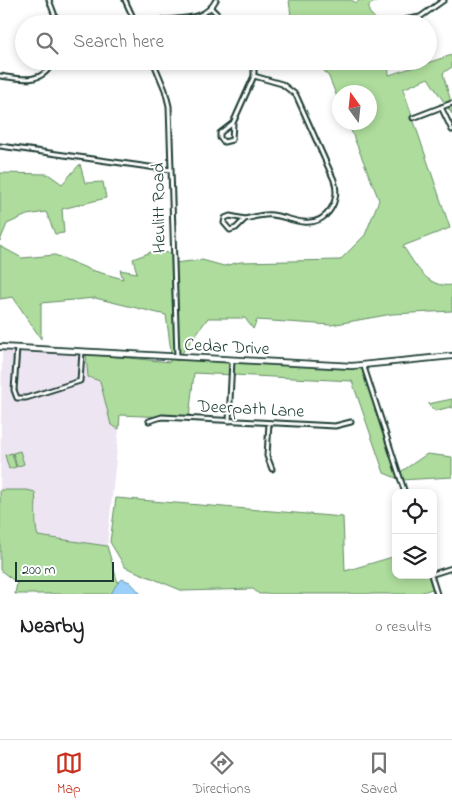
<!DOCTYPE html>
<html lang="en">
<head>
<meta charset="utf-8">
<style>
	:root { --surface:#fff; --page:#f2f2f2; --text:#202124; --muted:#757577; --line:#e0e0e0; --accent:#c8321e }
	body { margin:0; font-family:"Indie Flower",sans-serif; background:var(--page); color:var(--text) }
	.controls { position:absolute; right:15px; bottom:15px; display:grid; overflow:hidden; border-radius:10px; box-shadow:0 2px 8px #0003 }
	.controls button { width:45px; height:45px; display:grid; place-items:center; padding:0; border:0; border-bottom:1px solid var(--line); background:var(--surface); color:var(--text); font:25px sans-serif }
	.compass { position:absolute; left:332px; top:85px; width:45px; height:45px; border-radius:50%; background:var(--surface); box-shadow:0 2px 8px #0003; rotate:345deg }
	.scale { position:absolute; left:15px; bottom:12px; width:99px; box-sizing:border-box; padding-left:5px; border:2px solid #1f3d34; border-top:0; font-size:14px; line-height:18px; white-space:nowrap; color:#1f3d34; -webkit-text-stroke:4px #fff; paint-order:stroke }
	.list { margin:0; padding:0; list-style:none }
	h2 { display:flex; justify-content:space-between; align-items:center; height:65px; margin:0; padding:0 20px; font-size:21px }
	h2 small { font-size:16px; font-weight:400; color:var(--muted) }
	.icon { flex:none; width:28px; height:28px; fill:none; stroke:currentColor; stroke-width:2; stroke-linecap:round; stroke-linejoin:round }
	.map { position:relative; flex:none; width:452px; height:594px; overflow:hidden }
	.search { position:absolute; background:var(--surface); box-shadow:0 2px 8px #0003; left:15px; right:15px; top:15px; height:55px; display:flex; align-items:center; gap:12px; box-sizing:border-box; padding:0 18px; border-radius:28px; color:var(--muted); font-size:19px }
	.sheet { height:145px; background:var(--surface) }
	nav { display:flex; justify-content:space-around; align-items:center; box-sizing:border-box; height:70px; border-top:1px solid var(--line); background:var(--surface); font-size:14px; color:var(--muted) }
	nav a { display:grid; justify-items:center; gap:2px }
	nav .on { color:var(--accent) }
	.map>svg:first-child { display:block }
	.built { fill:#eee5f2 }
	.green { fill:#addc9c; stroke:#668c68 }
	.water { fill:#9ad0f9; stroke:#6995aa }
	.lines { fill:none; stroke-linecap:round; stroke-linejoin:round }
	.street-casing { stroke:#1f3d34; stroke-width:7 }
	.secondary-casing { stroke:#1f3d34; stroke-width:8 }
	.street { stroke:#fff; stroke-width:3 }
	.secondary { stroke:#fff; stroke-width:4.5 }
	.labels { text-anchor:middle; stroke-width:4; stroke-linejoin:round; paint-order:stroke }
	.street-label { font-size:18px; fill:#1f3d34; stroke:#fff }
</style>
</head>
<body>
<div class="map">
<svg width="452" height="594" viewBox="0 0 452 594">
	<rect width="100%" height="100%" fill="#fff"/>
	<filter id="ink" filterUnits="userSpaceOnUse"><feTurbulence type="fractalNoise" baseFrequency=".02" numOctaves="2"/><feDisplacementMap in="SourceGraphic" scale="10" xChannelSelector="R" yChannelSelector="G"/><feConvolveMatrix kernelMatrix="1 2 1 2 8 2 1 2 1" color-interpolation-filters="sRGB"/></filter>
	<g filter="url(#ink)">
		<!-- built -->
		<path class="built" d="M 2,349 L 86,354 L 88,377 L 100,381 L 111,425 L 119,429 L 107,546 L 38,536 L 36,532 L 37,507 L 27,490 L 0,490 Z"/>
		<!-- green -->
		<path class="green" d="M 289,0 L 351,0 L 357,3 L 359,0 L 379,0 L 369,5 L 369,12 L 380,24 L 292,24 Z
			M 452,55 L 452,67 L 443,73 C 446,88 452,99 452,114 L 428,78 L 403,89 L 450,228 L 403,246 C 415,264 427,289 452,285 L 452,311 L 392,314 L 331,325 L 257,320 L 253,329 L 245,318 L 208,318 L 180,356 L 363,365 L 399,473 L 427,454 L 452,457 L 452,477 L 401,480 L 384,473 L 352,381 L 194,373 L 189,418 L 120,415 L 119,429 L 111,425 L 100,381 L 88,377 L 86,354 L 170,362 L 171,351 L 166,315 L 95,298 L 41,303 L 41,339 L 13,297 L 0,299 L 0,246 L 22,258 L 55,255 L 91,270 L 123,279 L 120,270 L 137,273 L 133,259 L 151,252 L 174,253 L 174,263 L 202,260 L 224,266 L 240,262 L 340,260 L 365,235 L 379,200 L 348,123 L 370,122 L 370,92 L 340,92 L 339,102 L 329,77 L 316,61 L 388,61 L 389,75 Z
			M 80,164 L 85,183 L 103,182 L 106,198 L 62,209 L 64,233 L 55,234 L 46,212 L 27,215 L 7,224 L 0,241 L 0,173 L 48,174 L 62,184 Z
			M 452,399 L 452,408 L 450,407 L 435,411 L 428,404 Z
			M 20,451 L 24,464 L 17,467 L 13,453 Z
			M 12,453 L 16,467 L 9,469 L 5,455 Z
			M 0,490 L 27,490 L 35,492 C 37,504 34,527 38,536 L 107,546 L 118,583 L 111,594 L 15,594 L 17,583 L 0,570 Z
			M 116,498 L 343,517 L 345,571 L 396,556 L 396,575 L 431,575 L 435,588 L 417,594 L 259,594 L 253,589 L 183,591 L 125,567 L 110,542 Z"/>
		<!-- water -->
		<path class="water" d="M 122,579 L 130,582 L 141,594 L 111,594 L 116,585 Z"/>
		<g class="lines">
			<!-- street casing -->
			<g class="street-casing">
				<path id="street" d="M 49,0 L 58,24
					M 125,0 L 136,24
					M 211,8 L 227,24
					M 420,17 L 444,0
					M 146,24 C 170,14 202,27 216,0
					M 400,24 L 404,20 L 420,17 L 417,24
					M 153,61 L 165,90 L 169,106 L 177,357
					M 0,76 C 21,79 43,85 53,61
					M 441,107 L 452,130
					M 413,118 L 452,103
					M 233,123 L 254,76 L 254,61
					M 233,123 L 232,140 L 224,142 L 220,138 L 220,133 Z
					M 0,146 L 171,170
					M 230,216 L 245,219 L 236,228 L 230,230 L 224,223 L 225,218 Z
					M 245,219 C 254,217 263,214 272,215 C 283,216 292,221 303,222 C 327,225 341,201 334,180 L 296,95 L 282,84 L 254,76
					M 17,348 L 14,390 L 17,398 L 26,398 L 80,381 L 82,352
					M 364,367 L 405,493
					M 149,421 L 162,417 L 335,426 L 351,422
					M 229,421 L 232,360
					M 269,423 L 267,456 L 272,469
					M 433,574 L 452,568
					M 431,575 L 437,594"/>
			</g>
			<!-- secondary casing -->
			<g class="secondary-casing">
				<path id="secondary" d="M 0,347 L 352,366 L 452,356"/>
			</g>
			<!-- street -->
			<use href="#street" class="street"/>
			<!-- secondary -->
			<use href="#secondary" class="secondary"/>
		</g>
	</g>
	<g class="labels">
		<!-- street labels -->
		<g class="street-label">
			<text transform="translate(158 208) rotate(-91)" y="6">Heulitt Road</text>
			<text transform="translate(227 346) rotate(3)" y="6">Cedar Drive</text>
			<text transform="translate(251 408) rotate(3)" y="6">Deerpath Lane</text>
		</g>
	</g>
</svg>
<div class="controls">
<button><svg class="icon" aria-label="locate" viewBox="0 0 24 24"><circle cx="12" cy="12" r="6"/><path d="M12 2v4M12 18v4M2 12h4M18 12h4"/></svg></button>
<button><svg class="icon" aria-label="layers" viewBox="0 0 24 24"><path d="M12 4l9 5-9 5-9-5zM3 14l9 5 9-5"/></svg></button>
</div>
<svg class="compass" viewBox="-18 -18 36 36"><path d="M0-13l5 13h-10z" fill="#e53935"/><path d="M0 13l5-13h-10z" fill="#757577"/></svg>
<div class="scale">200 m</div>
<div class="search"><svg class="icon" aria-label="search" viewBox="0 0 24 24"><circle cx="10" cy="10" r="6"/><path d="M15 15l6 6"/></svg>Search here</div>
</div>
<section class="sheet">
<h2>Nearby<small>0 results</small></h2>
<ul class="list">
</ul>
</section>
<nav>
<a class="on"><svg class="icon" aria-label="map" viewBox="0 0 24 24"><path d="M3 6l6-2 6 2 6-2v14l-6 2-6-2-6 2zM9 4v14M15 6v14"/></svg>Map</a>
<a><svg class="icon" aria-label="directions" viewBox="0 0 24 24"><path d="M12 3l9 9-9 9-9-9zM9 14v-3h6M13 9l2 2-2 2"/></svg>Directions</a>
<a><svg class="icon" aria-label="saved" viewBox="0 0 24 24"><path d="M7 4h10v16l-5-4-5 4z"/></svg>Saved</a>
</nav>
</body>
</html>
